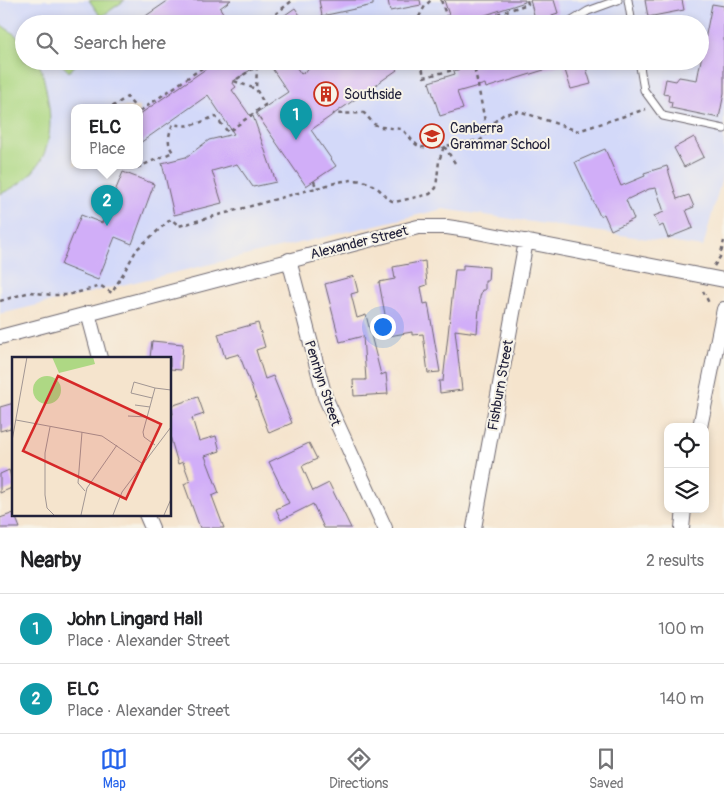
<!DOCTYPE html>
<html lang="en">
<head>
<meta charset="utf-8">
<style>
	:root { --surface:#fff; --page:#f6f6f6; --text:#202124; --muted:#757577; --line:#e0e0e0; --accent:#2563eb }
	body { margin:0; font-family:Pangolin,sans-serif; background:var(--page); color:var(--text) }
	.controls { position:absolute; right:15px; bottom:15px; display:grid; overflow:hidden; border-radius:10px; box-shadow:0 2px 8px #0003 }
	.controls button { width:45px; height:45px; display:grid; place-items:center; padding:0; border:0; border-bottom:1px solid var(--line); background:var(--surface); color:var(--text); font:25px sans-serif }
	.you { position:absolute; left:382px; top:326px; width:18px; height:18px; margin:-12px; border:4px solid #fff; border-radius:50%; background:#1a73e8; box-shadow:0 0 0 8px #1a73e833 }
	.badge { display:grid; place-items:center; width:32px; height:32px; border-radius:50%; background:var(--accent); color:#fff; font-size:16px; font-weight:700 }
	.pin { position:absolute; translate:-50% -41px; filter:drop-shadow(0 1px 2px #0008) }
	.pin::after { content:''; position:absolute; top:26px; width:18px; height:15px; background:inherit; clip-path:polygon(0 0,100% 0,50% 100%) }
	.popup { position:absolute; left:71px; top:104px; width:72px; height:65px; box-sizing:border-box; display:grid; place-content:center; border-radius:10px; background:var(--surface); filter:drop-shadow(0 1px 4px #0005); font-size:16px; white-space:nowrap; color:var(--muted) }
	.popup b { font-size:19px; color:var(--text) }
	.popup::after { content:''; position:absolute; left:50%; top:100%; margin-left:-10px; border:10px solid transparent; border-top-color:var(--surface) }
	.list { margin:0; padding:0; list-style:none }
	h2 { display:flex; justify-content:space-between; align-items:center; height:65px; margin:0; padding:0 20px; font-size:21px }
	h2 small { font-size:16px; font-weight:400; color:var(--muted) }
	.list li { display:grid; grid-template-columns:32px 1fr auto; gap:15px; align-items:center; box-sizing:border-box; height:70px; padding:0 20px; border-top:1px solid var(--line) }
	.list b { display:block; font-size:19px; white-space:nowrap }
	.list p { margin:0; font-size:16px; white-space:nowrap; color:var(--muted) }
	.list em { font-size:16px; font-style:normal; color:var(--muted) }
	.icon { flex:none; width:28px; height:28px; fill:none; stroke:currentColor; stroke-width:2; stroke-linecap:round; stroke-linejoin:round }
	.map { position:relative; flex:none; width:724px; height:528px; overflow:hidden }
	.search { position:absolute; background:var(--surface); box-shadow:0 2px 8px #0003; left:15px; right:15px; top:15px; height:55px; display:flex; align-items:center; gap:12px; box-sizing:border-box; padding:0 18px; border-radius:28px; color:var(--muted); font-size:19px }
	.sheet { height:205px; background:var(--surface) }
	nav { display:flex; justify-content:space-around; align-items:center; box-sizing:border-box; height:70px; border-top:1px solid var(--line); background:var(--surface); font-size:14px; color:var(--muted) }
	nav a { display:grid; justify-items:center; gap:2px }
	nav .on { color:var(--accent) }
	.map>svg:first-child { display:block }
	.built { fill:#d3d9f9; fill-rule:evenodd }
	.green { fill:#aed884; stroke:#687d60 }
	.building { fill:#d1aef8 }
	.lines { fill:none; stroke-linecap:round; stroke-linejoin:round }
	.lane-casing { stroke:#6c666e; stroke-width:9 }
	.street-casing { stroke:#6c666e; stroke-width:16 }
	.path { stroke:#6c666e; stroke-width:2.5; stroke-dasharray:4 4; stroke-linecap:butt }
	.lane { stroke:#fff; stroke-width:7 }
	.street { stroke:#fff; stroke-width:14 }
	.labels { text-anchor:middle; stroke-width:4; stroke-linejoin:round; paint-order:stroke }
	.poi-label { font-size:14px; fill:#22223b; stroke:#f7f3e8; text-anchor:start }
	.street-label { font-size:14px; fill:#22223b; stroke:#f7f3e8 }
	.inset-road { fill:none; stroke:#a19693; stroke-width:1 }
	.view { fill:#d62828; fill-opacity:0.15; stroke:#d62828; stroke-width:2.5 }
	.inset-edge { fill:none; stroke:#22223b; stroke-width:2.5 }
</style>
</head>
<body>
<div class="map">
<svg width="724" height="528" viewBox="0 0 724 528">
	<rect width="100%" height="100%" fill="#f7f3e8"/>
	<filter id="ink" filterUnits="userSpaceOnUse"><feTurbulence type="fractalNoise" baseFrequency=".02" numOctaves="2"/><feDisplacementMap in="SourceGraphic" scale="10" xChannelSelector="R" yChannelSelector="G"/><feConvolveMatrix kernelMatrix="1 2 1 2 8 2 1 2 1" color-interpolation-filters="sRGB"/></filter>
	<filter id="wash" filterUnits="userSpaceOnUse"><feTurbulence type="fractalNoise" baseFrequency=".0096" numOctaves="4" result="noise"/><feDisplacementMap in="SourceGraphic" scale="20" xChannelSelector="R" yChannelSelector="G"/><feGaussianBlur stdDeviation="1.12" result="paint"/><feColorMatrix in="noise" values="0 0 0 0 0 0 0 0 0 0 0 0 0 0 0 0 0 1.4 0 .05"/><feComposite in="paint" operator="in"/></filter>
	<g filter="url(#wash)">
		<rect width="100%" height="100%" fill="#f5e4cd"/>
		<!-- built -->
		<path class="built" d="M 0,0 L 724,0 L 724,170 L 703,247 L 443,209 L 0,314 ZM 24,24 L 700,24 L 700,61 L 24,61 ZM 74,107 L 140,107 L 140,165 L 74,165 Z"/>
		<!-- green -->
		<path class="green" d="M 89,0 L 125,0 L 101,17 Z
			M 45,12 L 58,24 L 34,24 Z
			M 0,24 L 24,41 L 24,61 L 38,61 C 43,72 45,84 47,95 C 56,141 45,175 0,194 Z
			M 58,61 L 79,61 L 69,72 Z"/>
		<g id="blocks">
			<!-- building -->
			<path class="building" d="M 169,0 L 231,0 L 220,8 L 230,24 L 134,24 Z
				M 319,0 L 373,0 L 373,5 L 322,16 Z
				M 388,0 L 420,0 L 421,5 L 390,11 Z
				M 444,0 L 525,0 L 525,2 L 458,24 L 452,24 Z
				M 530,0 L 554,0 L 558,13 L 552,15 L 553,17 L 536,22 Z
				M 645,0 L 682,0 L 684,10 L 648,17 Z
				M 712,4 L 724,6 L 724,93 L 719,118 L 671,108 L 672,102 L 668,101 L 669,95 L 663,94 L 666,79 L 676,81 L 679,77 L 697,80 Z
				M 295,8 L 306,24 L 272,24 Z
				M 231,61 L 264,61 L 232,82 L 236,87 L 232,90 L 251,117 L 253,116 L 276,182 L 253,187 L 237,164 L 212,171 L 222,203 L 174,215 L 162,163 L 186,157 L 209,140 L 234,134 L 208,95 L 140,143 L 140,114 L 216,62 L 220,68 Z
				M 267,61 L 292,61 L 301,74 L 320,61 L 391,61 L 397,70 L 311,130 L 336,166 L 306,186 L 256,113 L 288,92 Z
				M 451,61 L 584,61 L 591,84 L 571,89 L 563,64 L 486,88 L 485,84 L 457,92 L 463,109 L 440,116 L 429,82 L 455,74 Z
				M 694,137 L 704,157 L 684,167 L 674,148 Z
				M 605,149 L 621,186 L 645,176 L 644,173 L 667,166 L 677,199 L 689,195 L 694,207 L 686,210 L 693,228 L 668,238 L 663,225 L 659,227 L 654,216 L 664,212 L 656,188 L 649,189 L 626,200 L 634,219 L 611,230 L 604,214 L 600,216 L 575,162 Z
				M 123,172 L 154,184 L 132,244 L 115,237 L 98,280 L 61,265 L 81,215 L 102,223 Z
				M 425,261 L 427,285 L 421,287 L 424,304 L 428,303 L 440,372 L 428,373 L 423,334 L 412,335 L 412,332 L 389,336 L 379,282 L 395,279 L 393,267 Z
				M 463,265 L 489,267 L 488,281 L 485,281 L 485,290 L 482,290 L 480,297 L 477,333 L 455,330 L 462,390 L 440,393 L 439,381 L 443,381 L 455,270 L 463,270 Z
				M 354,276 L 358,292 L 351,294 L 357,318 L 366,315 L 381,375 L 386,373 L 388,394 L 354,396 L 353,380 L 366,380 L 363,336 L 340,342 L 325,284 Z
				M 258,323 L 265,347 L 256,350 L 265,379 L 273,376 L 292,423 L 269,433 L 239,354 L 225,358 L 218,334 Z
				M 152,341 L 183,344 L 181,370 L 170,369 L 170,358 L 150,358 Z
				M 198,397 L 204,414 L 192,418 L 199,441 L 216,436 L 220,451 L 205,456 L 219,493 L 212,496 L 224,528 L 200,528 L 184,484 L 190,481 L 183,462 L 178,464 L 170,436 L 170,415 L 173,414 L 171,406 Z
				M 14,403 L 14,427 L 0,431 L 0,407 Z
				M 309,443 L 317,459 L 302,466 L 313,491 L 329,483 L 351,528 L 324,528 L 313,504 L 281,520 L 276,509 L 289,503 L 269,462 Z
				M 9,470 L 14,487 L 0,493 L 0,474 Z
				M 14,513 L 20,528 L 0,528 L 0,518 Z"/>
		</g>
	</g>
	<g filter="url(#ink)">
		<use href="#blocks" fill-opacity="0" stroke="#6c666e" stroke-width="1"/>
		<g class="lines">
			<!-- lane casing -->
			<g class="lane-casing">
				<path id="lane" d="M 628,0 L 632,24
					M 567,24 L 588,11 L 618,0
					M 639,61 L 644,90 L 663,116 L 724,129"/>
			</g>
			<!-- street casing -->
			<g class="street-casing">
				<path id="street" d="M 289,260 L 325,397 L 385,528
					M 88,313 L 100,358
					M 0,337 L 418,227 L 447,227 L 467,230 L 724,280
					M 700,427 L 724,309
					M 146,514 L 152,528
					M 474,528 L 526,241
					M 682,528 L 684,509"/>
			</g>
			<!-- path -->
			<path class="path" d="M 441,0 L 449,24
				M 488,18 L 491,24
				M 263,24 L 293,0
				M 415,24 L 425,6 L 431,0
				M 467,24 L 528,4 L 527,0
				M 421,61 L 424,77 L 474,65 L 487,132
				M 112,107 L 127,97 L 135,107
				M 140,111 L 212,61
				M 455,163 L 444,146 L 481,140 L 494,122 L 504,114 L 519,111 L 578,131 L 646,109
				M 132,165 L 134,169 L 173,152 C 166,144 169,133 173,124 C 190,128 200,123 215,116 L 228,132 L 265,105 L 256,89 L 257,66 L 234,81 L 256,89
				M 314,181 L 316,188 C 338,183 357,173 377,188 C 383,192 387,200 395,202 L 430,194 L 436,188 L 439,161 L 444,146 C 413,148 422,150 402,129 L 381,127 L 374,124 L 364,113 L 333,114
				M 714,266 L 720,257 L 724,241
				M 703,291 L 710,305
				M 0,301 L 30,292 L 52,295 L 68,295 L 101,286 L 112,293 L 137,249 L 171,219 L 179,226 L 316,188"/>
			<!-- lane -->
			<use href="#lane" class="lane"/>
			<!-- street -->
			<use href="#street" class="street"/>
		</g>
	</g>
	<!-- icons -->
	<defs>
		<g id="building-ring" transform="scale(1.25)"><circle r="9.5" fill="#f7f3e8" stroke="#c8321e" stroke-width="1.5"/><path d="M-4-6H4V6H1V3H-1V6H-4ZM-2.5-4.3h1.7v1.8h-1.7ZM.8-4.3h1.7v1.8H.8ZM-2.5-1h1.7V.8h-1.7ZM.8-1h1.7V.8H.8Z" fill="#c8321e"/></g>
		<g id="school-ring" transform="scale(1.25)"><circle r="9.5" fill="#f7f3e8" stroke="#c8321e" stroke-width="1.5"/><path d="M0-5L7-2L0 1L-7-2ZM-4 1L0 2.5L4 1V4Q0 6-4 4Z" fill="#c8321e"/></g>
	</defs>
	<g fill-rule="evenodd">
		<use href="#building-ring" x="326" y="94"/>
		<use href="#school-ring" x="432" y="136"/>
	</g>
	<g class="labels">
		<!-- poi labels -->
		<g class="poi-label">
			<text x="344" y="99">Southside</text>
			<text x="450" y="133">Canberra<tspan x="450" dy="16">Grammar School</tspan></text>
		</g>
		<!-- street labels -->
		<g class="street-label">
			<text transform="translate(359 242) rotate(-14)" y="5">Alexander Street</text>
			<text transform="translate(323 383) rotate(72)" y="5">Penrhyn Street</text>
			<text transform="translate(500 385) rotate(-80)" y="5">Fishburn Street</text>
		</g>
	</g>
	<!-- overview -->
	<g transform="translate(12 357)">
		<rect width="159" height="159" fill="#f5e4cd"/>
		<path d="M 40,0 L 81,0 L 83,7 L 47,16 ZM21 33a14 14 0 1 1 28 0a14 14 0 1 1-28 0Z" fill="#aed884"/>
		<path class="inset-road" d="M 140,41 L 119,36 L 122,25 L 143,31M 123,48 L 138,50M 116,59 L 135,60M 4,63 L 90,79 L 131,107M 38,70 L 33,96 L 33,138 L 35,151 L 42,158M 70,75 L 66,126 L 73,134M 0,84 L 15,0M 143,88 L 132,80 L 131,75 L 143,31 L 159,33M 69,158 L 75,131 L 105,88M 101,158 L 110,135 L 159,70M 152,158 L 159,142"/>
		<path class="view" d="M 46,19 L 149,67 L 114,142 L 11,94 Z"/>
		<rect width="159" height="159" class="inset-edge"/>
	</g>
</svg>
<div class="controls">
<button><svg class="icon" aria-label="locate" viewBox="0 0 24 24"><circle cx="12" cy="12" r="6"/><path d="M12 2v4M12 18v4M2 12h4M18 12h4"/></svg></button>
<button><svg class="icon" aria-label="layers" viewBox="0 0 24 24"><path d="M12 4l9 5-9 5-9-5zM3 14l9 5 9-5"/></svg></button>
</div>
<div class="you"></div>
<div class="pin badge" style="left:296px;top:140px;background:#0f9aa8">1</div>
<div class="pin badge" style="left:107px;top:226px;background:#0f9aa8">2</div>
<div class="popup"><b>ELC</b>Place</div>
<div class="search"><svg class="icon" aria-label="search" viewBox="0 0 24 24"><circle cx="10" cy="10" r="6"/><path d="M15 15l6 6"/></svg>Search here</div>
</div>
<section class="sheet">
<h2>Nearby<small>2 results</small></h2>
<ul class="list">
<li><span class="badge" style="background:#0f9aa8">1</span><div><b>John Lingard Hall</b><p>Place · Alexander Street</p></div><em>100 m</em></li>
<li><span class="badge" style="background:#0f9aa8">2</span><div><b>ELC</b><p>Place · Alexander Street</p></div><em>140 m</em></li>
</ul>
</section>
<nav>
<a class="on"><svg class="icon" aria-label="map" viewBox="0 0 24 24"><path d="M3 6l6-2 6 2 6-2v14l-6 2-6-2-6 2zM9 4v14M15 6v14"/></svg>Map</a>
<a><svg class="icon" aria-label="directions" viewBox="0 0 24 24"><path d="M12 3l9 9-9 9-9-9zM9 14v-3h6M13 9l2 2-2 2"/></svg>Directions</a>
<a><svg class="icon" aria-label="saved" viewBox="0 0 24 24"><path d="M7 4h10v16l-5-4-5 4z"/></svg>Saved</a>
</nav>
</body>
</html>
